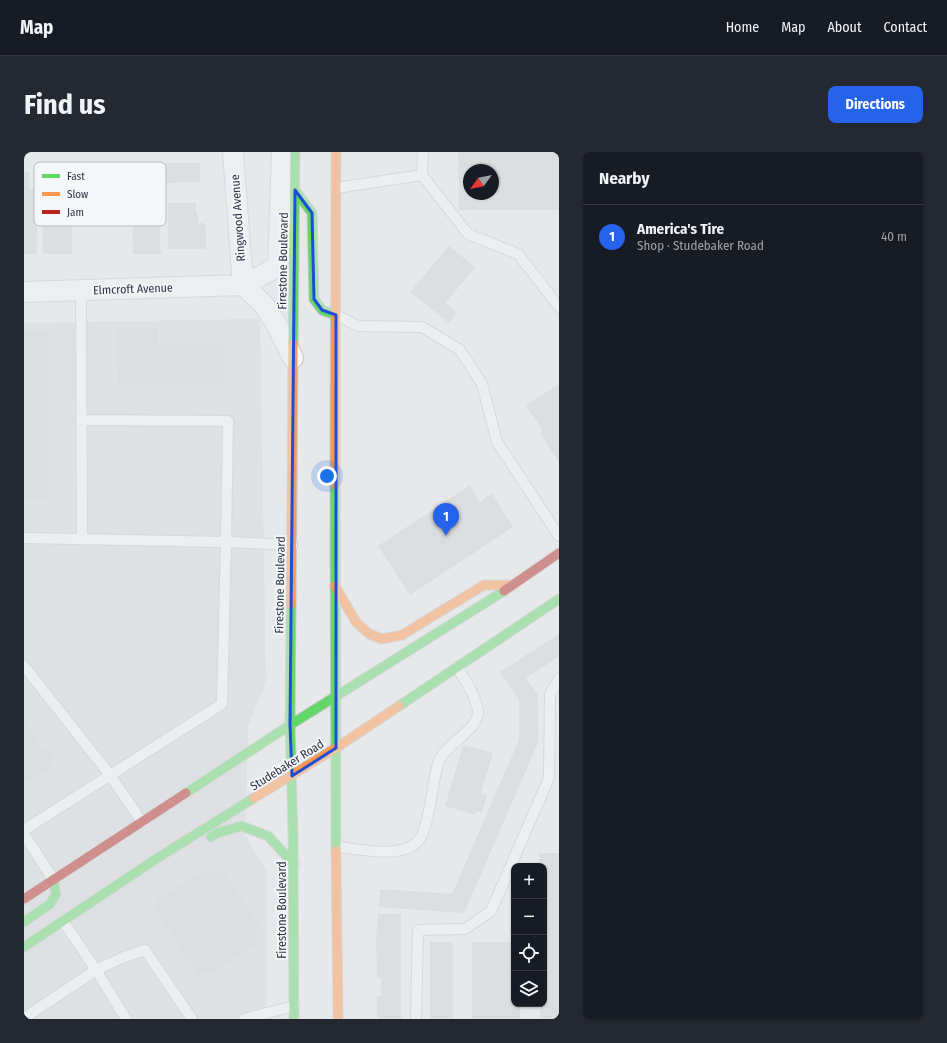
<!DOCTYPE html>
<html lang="en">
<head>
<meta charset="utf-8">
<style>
	:root { --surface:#171b24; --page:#242831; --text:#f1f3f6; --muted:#9ea1a6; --line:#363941; --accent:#2563eb }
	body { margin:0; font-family:"Fira Sans Condensed",sans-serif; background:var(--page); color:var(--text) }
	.controls { position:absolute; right:12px; bottom:12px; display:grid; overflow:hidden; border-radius:8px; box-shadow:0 1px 3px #0004 }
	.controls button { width:36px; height:36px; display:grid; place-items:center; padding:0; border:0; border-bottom:1px solid var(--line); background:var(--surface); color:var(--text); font:20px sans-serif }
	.compass { position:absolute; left:439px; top:12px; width:36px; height:36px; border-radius:50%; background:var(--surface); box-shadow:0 1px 3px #0004; rotate:237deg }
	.you { position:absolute; left:303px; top:324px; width:14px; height:14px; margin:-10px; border:3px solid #fff; border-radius:50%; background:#1a73e8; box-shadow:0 0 0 6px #1a73e833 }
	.badge { display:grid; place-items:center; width:26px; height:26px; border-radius:50%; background:var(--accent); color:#fff; font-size:13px; font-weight:700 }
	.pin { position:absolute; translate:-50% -33px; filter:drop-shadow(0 1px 2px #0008) }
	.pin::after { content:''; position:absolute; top:21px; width:14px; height:12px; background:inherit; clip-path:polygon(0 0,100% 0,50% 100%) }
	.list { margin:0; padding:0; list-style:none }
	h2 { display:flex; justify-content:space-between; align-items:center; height:52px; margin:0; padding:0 16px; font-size:17px }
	h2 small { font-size:13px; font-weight:400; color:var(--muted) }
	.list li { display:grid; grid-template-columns:26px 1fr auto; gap:12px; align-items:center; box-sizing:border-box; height:64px; padding:0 16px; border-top:1px solid var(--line) }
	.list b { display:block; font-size:15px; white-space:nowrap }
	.list p { margin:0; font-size:13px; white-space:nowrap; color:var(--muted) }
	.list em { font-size:13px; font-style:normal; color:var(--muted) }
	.icon { flex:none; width:22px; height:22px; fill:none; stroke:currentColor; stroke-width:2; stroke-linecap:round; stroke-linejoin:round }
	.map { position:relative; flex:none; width:535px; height:867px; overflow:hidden; border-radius:8px }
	header { display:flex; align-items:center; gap:24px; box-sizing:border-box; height:56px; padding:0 20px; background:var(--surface); border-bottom:1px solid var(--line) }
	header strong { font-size:19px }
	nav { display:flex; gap:22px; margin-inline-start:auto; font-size:14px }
	.intro { display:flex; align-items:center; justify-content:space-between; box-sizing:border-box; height:96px; padding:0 24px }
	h1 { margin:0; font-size:28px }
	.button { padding:10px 18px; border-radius:8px; background:var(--accent); color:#fff; font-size:14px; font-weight:700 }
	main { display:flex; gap:24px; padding:0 24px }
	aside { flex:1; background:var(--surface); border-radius:8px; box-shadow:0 1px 3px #0004 }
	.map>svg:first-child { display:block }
	.built { fill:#d4d7dd }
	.building { fill:#ced0d3; fill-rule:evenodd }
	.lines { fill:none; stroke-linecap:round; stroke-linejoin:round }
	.lane-casing { stroke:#c4c6c8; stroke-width:12 }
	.street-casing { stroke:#c4c6c8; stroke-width:22 }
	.fast-casing { stroke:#c4c6c8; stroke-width:11 }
	.slow-casing { stroke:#c4c6c8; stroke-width:11 }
	.jam-casing { stroke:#c4c6c8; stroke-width:11 }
	.lane { stroke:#f5f6f7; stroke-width:10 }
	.street { stroke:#f5f6f7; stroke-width:20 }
	.fast { stroke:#63d668; stroke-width:9 }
	.slow { stroke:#ff974d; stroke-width:9 }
	.jam { stroke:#b3261e; stroke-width:9 }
	.marked { fill:none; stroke:#1d4ed8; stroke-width:3; stroke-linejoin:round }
	.labels { text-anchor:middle; stroke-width:4; stroke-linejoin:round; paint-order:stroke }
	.street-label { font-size:12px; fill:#2b3445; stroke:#f4f6f9 }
	.key { fill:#f4f6f9; stroke:#b8bcc3; stroke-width:1 }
	.key-label { font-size:11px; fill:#2b3445 }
</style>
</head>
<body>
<header>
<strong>Map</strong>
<nav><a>Home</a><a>Map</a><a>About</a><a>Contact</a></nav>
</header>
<div class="intro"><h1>Find us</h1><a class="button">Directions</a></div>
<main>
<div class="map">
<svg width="535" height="867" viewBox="0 0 535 867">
	<rect width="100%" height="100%" fill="#e6e8ea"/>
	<!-- built -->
	<path class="built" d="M 236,167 L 242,531 L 224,574 L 221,683 L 243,720 L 242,867 L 0,867 L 0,171 Z"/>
	<!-- building -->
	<path class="building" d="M 434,0 L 535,0 L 535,58 L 435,58 ZM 445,18 L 469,18 L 469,42 L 445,42 Z
		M 141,11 L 176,11 L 176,30 L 141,31 Z
		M 62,19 L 62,45 L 47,45 L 48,102 L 19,102 L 18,37 L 26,37 L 26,20 Z
		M 130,19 L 130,37 L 137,36 L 137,53 L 136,53 L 136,99 L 137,99 L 137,102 L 109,102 L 108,45 L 93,45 L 93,20 Z
		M 0,20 L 5,20 L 5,37 L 13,37 L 13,102 L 0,102 Z
		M 144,51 L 172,51 L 172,62 L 174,62 L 174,71 L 179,71 L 180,73 L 182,73 L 182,97 L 144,97 Z
		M 425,94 L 451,115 L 422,151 L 433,161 L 425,171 L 386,140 Z
		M 93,176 L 134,176 L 134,192 L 199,192 L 199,233 L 94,233 Z
		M 0,179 L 24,179 L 25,347 L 0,347 Z
		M 535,232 L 535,310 L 516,281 L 519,279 L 502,253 Z
		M 446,333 L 456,350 L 468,341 L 489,375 L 386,443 L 354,394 Z
		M 535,482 L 535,504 L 502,526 L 514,542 L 514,591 L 440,761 L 355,755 L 356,737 L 428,742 L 495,588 L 495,548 L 476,520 Z
		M 0,568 L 18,597 L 30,600 L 25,620 L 19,619 L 0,631 Z
		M 439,593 L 469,601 L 457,641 L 463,643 L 458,661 L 452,659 L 451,663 L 421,654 Z
		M 515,701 L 535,701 L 535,867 L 516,867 L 516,852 L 520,852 L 520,714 L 515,714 Z
		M 180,718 L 202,722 L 235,772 L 230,793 L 182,824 L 179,820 L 174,823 L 130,756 L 135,754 L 132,749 Z
		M 354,762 L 377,762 L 377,867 L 353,867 L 353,844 L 357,844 L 357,826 L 353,826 L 352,788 Z
		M 406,790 L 429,790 L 429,867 L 406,867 Z
		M 448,790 L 490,790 L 490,852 L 496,852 L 496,867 L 448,867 Z"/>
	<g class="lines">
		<!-- lane casing -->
		<g class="lane-casing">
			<path id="lane" d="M 398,23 L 399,0
				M 312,36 L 398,23 L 444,82 L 494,102 L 535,155
				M 57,139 L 58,388
				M 312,163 L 334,174 L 398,175 L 436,198 L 458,232 L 473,290 L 535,384
				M 0,386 L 202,390 L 204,269 L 57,268
				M 0,514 L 86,623 L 118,670
				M 0,678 L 198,552 L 202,390 L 268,393
				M 0,682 L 29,727
				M 313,695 C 334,697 373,706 391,692 C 407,680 407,629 415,609 C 422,591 455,578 454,559 C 452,544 441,528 433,515
				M 39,769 L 72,818 L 100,805 L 121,798 L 168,867
				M 0,866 L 72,818 L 102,867
				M 220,867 L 270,854
				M 392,867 L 394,778 L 441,777 L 467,759 L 525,626 L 526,542 L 535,527"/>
		</g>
		<!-- street casing -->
		<g class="street-casing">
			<path id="street" d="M 209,0 L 219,133
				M 219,133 L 240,153 L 251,170 L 269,206
				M 0,140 L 219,133 L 244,120 L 254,113 L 258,0"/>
		</g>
		<!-- fast casing -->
		<g class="fast-casing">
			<path id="fast" d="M 271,38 L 288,61 L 290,147 L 298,158 L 312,163
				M 269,192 L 271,0
				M 311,333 L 312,699
				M 267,452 L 266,573 L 269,683 L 270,867
				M 375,554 L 535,447
				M 162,641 L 266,573 L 480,439
				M 187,685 L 193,681 L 217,674 L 244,684 L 270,712
				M 0,770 L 26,752 L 32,742 L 29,727
				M 0,795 L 135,705 L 230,646"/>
		</g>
		<!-- slow casing -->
		<g class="slow-casing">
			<path id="slow" d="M 311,333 L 312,0
				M 311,434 L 332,470 L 345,482 L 358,487 L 378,483 L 460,433 L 489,433
				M 267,452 L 269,192
				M 230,646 L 312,596 L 375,554
				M 312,699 L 314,867"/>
		</g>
		<!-- jam casing -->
		<g class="jam-casing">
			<path id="jam" d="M 480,439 L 535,401
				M 0,747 L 162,641"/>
		</g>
		<!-- lane -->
		<use href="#lane" class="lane"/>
		<!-- street -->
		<use href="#street" class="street"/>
		<!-- fast -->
		<use href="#fast" class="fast"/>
		<!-- slow -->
		<use href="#slow" class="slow"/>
		<!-- jam -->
		<use href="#jam" class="jam"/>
	</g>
	<!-- marked area -->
	<path d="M0 0H535V867H0ZM 271,38 L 288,61 L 290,147 L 298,158 L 312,163 L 312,596 L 268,624 L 266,573 Z" fill="#e6e8ea" fill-opacity=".55" fill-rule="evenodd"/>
	<path class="marked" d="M 271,38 L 288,61 L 290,147 L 298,158 L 312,163 L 312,596 L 268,624 L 266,573 Z"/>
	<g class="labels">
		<!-- street labels -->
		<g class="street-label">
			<text transform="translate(214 66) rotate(-94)" y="4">Ringwood Avenue</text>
			<text transform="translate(259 109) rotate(-89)" y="4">Firestone Boulevard</text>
			<text transform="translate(109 137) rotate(-2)" y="4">Elmcroft Avenue</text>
			<text transform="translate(256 433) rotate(-89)" y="4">Firestone Boulevard</text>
			<text transform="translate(263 613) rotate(-32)" y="4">Studebaker Road</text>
			<text transform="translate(258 758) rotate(-90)" y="4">Firestone Boulevard</text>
		</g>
	</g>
	<!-- legend -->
	<rect x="10" y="10" width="132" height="64" rx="6" class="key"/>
	<rect x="18" y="22" width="18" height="4" fill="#63d668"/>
	<rect x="18" y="40" width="18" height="4" fill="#ff974d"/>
	<rect x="18" y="58" width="18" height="4" fill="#b3261e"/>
	<g class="key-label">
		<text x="43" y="28">Fast</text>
		<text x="43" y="46">Slow</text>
		<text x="43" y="64">Jam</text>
	</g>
</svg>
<div class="controls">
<button>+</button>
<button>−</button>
<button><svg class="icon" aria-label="locate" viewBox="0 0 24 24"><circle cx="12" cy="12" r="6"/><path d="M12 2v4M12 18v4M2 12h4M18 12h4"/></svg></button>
<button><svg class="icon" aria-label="layers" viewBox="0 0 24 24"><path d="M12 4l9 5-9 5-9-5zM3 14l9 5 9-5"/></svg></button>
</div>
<svg class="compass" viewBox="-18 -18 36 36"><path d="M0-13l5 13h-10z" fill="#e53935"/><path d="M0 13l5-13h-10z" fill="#9ea1a6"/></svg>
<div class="you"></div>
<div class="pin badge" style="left:422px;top:384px">1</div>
</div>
<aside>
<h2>Nearby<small></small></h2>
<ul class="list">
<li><span class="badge">1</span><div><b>America's Tire</b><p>Shop · Studebaker Road</p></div><em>40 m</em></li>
</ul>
</aside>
</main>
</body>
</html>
